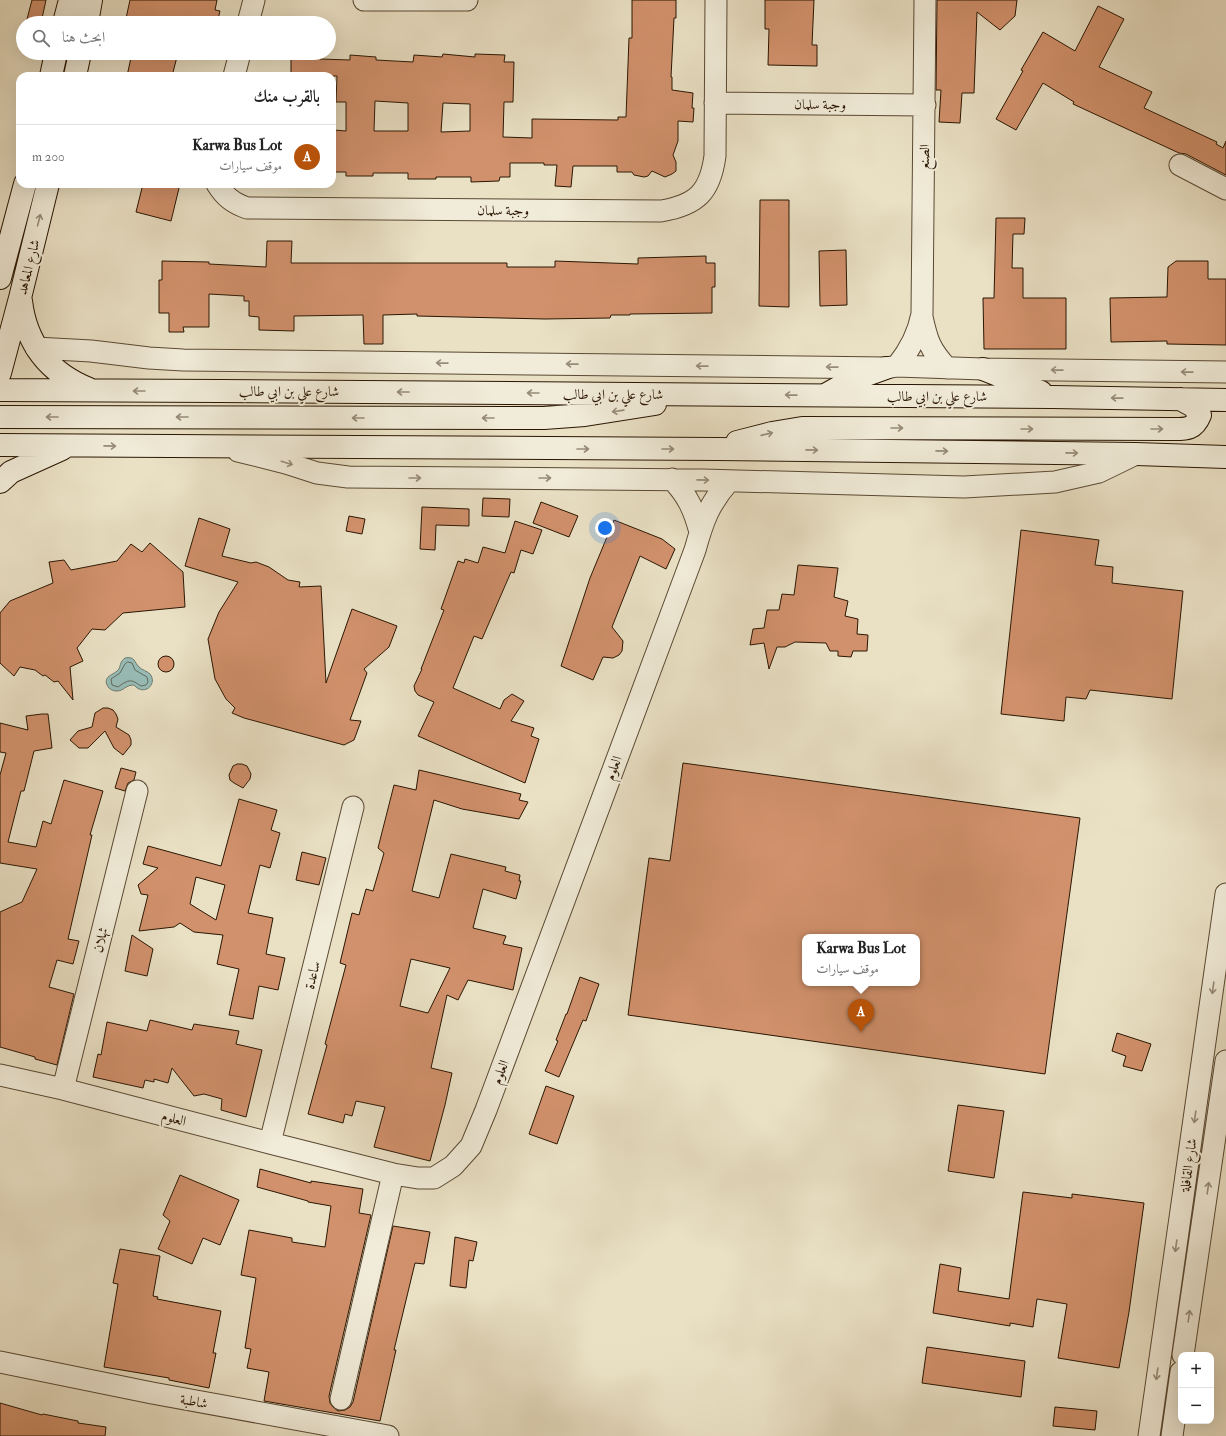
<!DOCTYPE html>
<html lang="ar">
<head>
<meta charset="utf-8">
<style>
	:root { --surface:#fff; --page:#f6f6f6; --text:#222; --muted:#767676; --line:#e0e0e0; --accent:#b45309 }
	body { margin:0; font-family:"IM FELL Double Pica",Amiri,serif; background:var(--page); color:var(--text); direction:rtl }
	.controls { position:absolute; right:12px; bottom:12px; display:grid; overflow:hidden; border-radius:8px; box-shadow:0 4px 16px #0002 }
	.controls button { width:36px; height:36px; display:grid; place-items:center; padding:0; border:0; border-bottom:1px solid var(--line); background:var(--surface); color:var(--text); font:20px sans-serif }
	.you { position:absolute; left:605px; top:528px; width:14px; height:14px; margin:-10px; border:3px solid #fff; border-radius:50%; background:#1a73e8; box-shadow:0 0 0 6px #1a73e833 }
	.badge { display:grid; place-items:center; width:26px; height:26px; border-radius:50%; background:var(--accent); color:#fff; font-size:13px; font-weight:700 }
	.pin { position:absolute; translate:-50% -33px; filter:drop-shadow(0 1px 2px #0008) }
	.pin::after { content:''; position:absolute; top:21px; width:14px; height:12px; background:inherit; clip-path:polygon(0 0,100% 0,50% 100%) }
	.popup { position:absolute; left:802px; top:934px; width:118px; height:52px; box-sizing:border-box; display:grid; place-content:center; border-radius:8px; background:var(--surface); filter:drop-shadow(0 1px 3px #0005); font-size:13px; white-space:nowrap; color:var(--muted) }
	.popup b { font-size:15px; color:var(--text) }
	.popup::after { content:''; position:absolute; left:50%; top:100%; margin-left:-8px; border:8px solid transparent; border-top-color:var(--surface) }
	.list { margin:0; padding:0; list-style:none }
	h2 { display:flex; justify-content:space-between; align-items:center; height:52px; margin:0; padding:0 16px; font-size:17px }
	h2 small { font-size:13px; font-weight:400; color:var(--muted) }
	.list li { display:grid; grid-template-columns:26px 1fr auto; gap:12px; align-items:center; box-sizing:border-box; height:64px; padding:0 16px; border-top:1px solid var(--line) }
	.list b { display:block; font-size:15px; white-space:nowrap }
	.list p { margin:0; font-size:13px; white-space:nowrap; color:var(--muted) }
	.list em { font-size:13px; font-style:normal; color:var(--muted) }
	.icon { flex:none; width:22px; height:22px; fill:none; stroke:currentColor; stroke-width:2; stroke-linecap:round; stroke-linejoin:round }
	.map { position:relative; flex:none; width:1226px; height:1436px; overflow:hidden; direction:ltr }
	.search { position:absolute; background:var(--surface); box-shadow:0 4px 16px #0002; left:16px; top:16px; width:320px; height:44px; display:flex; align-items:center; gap:10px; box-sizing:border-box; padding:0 14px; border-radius:22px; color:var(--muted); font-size:15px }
	.panel { position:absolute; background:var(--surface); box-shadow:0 4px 16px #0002; left:16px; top:72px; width:320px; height:116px; border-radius:12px; direction:rtl }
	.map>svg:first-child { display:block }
	.water { fill:#98bdb8; stroke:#6c7a6f }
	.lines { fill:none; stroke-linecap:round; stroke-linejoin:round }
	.shore { stroke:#616a5d; stroke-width:1 }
	.building { fill:#d1916c; stroke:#2a1602; fill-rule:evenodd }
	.street-casing { stroke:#5a4933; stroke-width:23 }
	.secondary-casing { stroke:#2a1602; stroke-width:24 }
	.street { stroke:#f1ecd9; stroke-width:21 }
	.secondary { stroke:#f1ecd9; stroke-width:22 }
	.oneway { stroke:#978c78 }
	.labels { text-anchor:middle; stroke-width:4; stroke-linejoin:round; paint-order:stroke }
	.street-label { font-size:14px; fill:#2a1602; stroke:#f1ecd9 }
</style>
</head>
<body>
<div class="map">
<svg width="1226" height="1436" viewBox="0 0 1226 1436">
	<rect width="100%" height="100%" fill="#eae1c5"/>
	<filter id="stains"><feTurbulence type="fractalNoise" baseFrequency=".005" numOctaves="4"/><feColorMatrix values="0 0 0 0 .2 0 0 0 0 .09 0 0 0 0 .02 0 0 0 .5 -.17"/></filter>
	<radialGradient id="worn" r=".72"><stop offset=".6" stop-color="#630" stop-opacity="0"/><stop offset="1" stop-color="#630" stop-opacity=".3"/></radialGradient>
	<!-- water -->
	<path class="water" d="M 125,658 C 135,656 134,662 139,667 C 142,670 147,671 150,674 C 158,684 144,697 134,685 C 125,685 124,691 117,691 C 114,691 111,690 109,688 C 100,676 115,675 119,669 C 121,664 120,662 125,658 Z"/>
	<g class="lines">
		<!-- shore -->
		<path class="shore" d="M 128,662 L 132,663 L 135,670 L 147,677 L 148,682 L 146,685 L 141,686 C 131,679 129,679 118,687 L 112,685 L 111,679 L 120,673 L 125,664 Z"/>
	</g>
	<!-- building -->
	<path class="building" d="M 32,0 L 46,0 L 41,23 L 26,23 Z
		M 130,0 L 217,0 L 215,10 L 220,11 L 217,23 L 125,23 Z
		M 632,0 L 676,0 L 676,18 L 674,18 L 671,77 L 672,77 L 672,90 L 693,93 L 692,108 L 694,108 L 693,122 L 678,121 L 678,141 L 673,155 L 676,162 L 676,171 L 672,174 L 665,177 L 652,171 L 648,176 L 644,177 L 634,175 L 632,172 L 617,172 L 617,166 L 573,166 L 571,187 L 555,186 L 557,165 L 544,165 L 544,163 L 510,163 L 510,177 L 500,177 L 499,181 L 471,182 L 471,177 L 436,177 L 436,179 L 408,179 L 408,173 L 373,173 L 373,176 L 346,176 L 346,172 L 334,172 L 334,130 L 346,131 L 346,102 L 336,102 L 337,76 L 291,76 L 291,53 L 320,53 L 320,59 L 350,60 L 350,55 L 376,57 L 376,60 L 413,62 L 414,55 L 442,57 L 443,54 L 475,57 L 475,54 L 505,55 L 504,62 L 514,62 L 513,102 L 504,102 L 503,137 L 532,138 L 532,119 L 618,120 L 618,117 L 626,117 L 629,38 L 632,38 ZM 375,101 L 408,103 L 408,131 L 374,131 ZM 443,103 L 470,104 L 470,131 L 441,132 Z
		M 765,0 L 814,0 L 812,45 L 817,45 L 817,66 L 768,65 L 769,29 L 765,29 Z
		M 937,0 L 1017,0 L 1015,16 L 1000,30 L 977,12 L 974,93 L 962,93 L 960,123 L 939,122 L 941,90 L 936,90 Z
		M 1098,6 L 1124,19 L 1099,67 L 1152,92 L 1144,108 L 1217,142 L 1216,144 L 1223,148 L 1226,141 L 1226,175 L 1186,154 L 1179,153 L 1073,104 L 1074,102 L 1043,83 L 1016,130 L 996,119 L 1023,71 L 1021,70 L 1043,32 L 1075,51 Z
		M 132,53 L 178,53 L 172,76 L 127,76 Z
		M 143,184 L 180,184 L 171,221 L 136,212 Z
		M 760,200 L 789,200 L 789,307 L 759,306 Z
		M 996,218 L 1025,218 L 1024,234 L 1013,234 L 1012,268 L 1023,268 L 1023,298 L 1066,298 L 1066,349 L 984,349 L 983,298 L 994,298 Z
		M 267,241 L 292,241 L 291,263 L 507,263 L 507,267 L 555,267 L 555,261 L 638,264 L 638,258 L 706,256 L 706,263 L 715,263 L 715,287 L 712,287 L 712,313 L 630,314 L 630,315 L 611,315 L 610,318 L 545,319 L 417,316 L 417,314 L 383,315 L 383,344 L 364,344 L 363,315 L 294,316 L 294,331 L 259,330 L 259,317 L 249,316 L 249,301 L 244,301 L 244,296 L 209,294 L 209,327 L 183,327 L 184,332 L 169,332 L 169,313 L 159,313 L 159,280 L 162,280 L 162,261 L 209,262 L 209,264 L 266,267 Z
		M 846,250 L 847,305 L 820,306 L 819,251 Z
		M 1176,261 L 1208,261 L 1208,279 L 1226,279 L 1226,345 L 1167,344 L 1167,341 L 1111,342 L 1110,298 L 1167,297 L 1168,267 Z
		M 483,498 L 510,499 L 509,517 L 482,516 Z
		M 541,502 L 578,516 L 569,537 L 533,523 Z
		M 422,507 L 469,509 L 469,526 L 436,525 L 435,550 L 420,549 Z
		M 349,516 L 365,519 L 362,534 L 346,531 Z
		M 199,518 L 230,529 L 222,556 L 251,563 L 256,562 L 269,567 L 288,580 L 300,582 L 299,587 L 321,586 L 326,683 L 352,609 L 397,626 L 389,647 L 364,669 L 367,673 L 350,720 L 361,721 L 354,740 L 344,745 L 244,718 L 232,713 L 235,708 L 226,699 L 215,679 L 208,639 L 219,612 L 238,582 L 185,566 Z
		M 614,520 L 662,539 L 675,549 L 666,569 L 640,556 L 612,627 L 623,641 L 622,651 L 619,655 L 613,658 L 603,657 L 593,680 L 561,666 L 590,578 Z
		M 515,521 L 542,530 L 533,554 L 521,550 L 514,573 L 511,572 L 482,639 L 474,636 L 453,688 L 500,709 L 504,700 L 512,694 L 524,701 L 511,721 L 534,728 L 531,736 L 539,739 L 525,783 L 418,736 L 434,702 L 418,695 L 415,691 L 414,686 L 422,669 L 421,669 L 444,610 L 441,609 L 458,561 L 464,563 L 465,559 L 478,563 L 483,547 L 505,553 Z
		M 1021,530 L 1099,540 L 1095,565 L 1113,567 L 1112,583 L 1183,591 L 1172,699 L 1090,690 L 1086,699 L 1066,697 L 1064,721 L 1001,714 Z
		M 150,543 L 183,572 L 185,607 L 123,613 L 105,630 L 92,629 L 77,648 L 83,661 L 70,667 L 73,700 L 58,681 L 54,682 L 45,675 L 43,676 L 35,670 L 20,667 L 14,676 L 0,663 L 0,613 L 10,601 L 53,583 L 49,562 L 64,560 L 71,570 L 117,561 L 131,544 L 142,552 Z
		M 798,565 L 838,568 L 834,597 L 848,601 L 845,616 L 858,619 L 857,634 L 868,635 L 867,651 L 853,651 L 851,657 L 838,656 L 838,651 L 830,651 L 826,643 L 795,642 L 785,647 L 777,647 L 769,669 L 764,643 L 750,645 L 753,629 L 764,628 L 767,610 L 779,610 L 782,594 L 794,595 Z
		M158 664a8 8 0 1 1 16 0a8 8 0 1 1-16 0Z
		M 103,708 L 108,708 L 113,710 L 116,714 L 118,719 L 116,727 L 129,735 L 131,740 L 131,745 L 123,755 L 114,748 L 105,731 L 88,748 L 79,748 L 70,740 L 78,731 L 92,727 L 95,713 Z
		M 42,714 L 48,714 L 52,748 L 34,751 L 24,791 L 21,791 L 8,842 L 36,847 L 43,821 L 51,824 L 64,780 L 103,791 L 90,835 L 92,835 L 68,939 L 79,941 L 73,964 L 57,960 L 49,987 L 74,994 L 57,1065 L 35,1059 L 35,1057 L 0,1047 L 0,912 L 22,902 L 37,869 L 0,863 L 0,775 L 6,753 L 0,752 L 0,723 L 28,730 L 26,716 Z
		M 683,763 L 1080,818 L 1045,1074 L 628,1015 L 649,858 L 670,861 ZM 805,937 L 917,937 L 917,983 L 805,983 Z
		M 237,764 L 242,764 L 247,766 L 251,774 L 250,779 L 243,788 L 234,783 L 230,780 L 229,775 L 233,766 Z
		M 121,768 L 136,772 L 134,780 L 128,783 L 125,791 L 115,788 Z
		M 419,770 L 521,794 L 519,800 L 528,802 L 519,819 L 462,809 L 434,800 L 412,891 L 439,898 L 451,854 L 506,867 L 505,871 L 520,875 L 519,881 L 521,881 L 516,899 L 483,889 L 473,928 L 506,936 L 503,944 L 522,948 L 513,990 L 468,980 L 458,1000 L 447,995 L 431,1068 L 452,1073 L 445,1105 L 430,1161 L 374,1147 L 385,1107 L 356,1101 L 352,1116 L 345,1114 L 343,1123 L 308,1114 L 327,1045 L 325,1044 L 346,965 L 340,963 L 352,913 L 359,915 L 366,889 L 373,891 L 384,853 L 378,848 L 394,785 L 416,790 ZM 411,959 L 450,968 L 428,1013 L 400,1006 Z
		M 239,799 L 277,810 L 271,830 L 280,833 L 270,868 L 260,865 L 248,913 L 273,918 L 266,954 L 285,958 L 278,990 L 259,986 L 253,1019 L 229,1015 L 239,969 L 217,964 L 223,935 L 194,932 L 180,923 L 174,927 L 139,931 L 148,895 L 141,894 L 138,885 L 158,868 L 143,864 L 148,846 L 221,866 ZM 196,877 L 225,885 L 216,920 L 190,904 Z
		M 302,852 L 326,858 L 319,885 L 296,880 Z
		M 132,935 L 153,949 L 147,976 L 125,971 Z
		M 580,977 L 599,984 L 586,1021 L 583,1020 L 559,1077 L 545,1071 L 558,1041 L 556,1040 L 566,1014 L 567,1014 Z
		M 150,1020 L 192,1030 L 194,1024 L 239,1031 L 236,1044 L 262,1050 L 246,1117 L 221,1110 L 222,1099 L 204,1094 L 194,1096 L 172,1068 L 168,1083 L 154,1079 L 154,1082 L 145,1080 L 143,1088 L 93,1077 L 98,1054 L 101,1055 L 107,1022 L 147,1031 Z
		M 1117,1033 L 1151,1044 L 1142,1071 L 1123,1066 L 1126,1056 L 1112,1051 Z
		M 546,1086 L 574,1096 L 557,1144 L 529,1134 Z
		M 958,1105 L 1004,1111 L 994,1178 L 948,1171 Z
		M 260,1169 L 311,1183 L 311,1181 L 363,1189 L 359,1213 L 371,1215 L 329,1396 L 330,1403 L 333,1407 L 338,1411 L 345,1410 L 350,1407 L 353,1402 L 393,1226 L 430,1232 L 424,1264 L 415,1263 L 394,1350 L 396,1350 L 380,1421 L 264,1401 L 269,1372 L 247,1368 L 251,1349 L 245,1348 L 256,1278 L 241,1275 L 249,1230 L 292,1238 L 292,1242 L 325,1247 L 331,1206 L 308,1202 L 308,1201 L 257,1187 Z
		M 180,1175 L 239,1200 L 220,1245 L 203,1238 L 192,1264 L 158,1249 L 170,1221 L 163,1215 Z
		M 1023,1192 L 1072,1198 L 1072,1194 L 1144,1203 L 1129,1312 L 1119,1368 L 1058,1358 L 1067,1304 L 1037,1299 L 1033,1327 L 1010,1323 L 1010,1326 L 933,1313 L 940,1264 L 961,1268 L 958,1291 L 1009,1299 Z
		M 455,1237 L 477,1242 L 473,1261 L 469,1260 L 466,1288 L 450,1286 Z
		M 120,1249 L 160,1256 L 153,1296 L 158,1297 L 157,1299 L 221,1311 L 213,1353 L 216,1353 L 209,1388 L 169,1380 L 169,1378 L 104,1367 L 118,1284 L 113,1283 Z
		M 927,1347 L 1025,1361 L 1021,1397 L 922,1383 Z
		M 0,1403 L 42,1415 L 43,1414 L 78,1421 L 78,1423 L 106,1427 L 105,1436 L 0,1436 Z
		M 1055,1407 L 1097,1411 L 1095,1430 L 1053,1426 Z"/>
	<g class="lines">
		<!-- street casing -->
		<g class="street-casing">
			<path id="street" d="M 364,0 L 467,0
				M 248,23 L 254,0
				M 234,76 L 240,53
				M 715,103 L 925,105
				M 1180,165 L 1226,189
				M 217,184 C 225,197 233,203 247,208 L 661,211 C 697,205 710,192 715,156 L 716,0
				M 922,317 C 927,340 930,350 947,368
				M 36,348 L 91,351 L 149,358 L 183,360 L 886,368 L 897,366 L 983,369 L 1226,372
				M 897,366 C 910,350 918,335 922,314 L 925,0
				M 238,451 L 286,463 L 317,473 L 348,477 L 703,480 L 964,487 L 1055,482 L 1099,472 L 1136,454
				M 672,479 C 688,496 694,510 700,532
				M 0,1075 L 63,1089 L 270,1143 L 393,1174 L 418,1178 L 434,1178 L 453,1166 L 471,1146 L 486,1110 L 695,550 C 703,521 709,504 729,481
				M 63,1089 L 137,791
				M 270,1143 L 353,807
				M 1183,1355 L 1226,1061
				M 0,1362 L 152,1393 L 388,1436
				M 341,1399 L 393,1174
				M 1149,1436 L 1226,894
				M 1172,1436 L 1181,1372"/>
		</g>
		<!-- secondary casing -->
		<g class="secondary-casing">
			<path id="secondary" d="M 64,23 L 70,0
				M 87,23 L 91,0
				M 51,76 L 56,53
				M 75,76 L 80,53
				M 0,278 L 25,184
				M 21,301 C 26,344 49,373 89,389
				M 983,369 L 1041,392
				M 0,373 L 20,298 L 48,184
				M 0,390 L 220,391 L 1053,397 L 1226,400
				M 825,395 L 850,381 L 886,368
				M 0,417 L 544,418 L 585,415 L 655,404
				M 737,442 L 772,433 L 802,428 L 1171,429 C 1186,429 1194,430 1200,415 L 1193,406 L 1180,399
				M 0,445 L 717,449 L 1136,454 L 1226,457
				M 0,482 L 11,472 L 62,449"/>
		</g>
		<!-- street -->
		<use href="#street" class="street"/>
		<!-- secondary -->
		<use href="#secondary" class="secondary"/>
	</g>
	<!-- one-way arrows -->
	<defs><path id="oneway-shaft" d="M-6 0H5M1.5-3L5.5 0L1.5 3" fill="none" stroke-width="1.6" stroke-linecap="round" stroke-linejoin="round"/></defs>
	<g class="oneway">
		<use href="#oneway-shaft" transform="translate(39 220) rotate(-76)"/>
		<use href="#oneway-shaft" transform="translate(442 363) rotate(-179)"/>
		<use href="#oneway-shaft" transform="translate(572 364) rotate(-179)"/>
		<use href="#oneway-shaft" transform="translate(702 366) rotate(-179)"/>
		<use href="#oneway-shaft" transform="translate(832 367) rotate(-179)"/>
		<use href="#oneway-shaft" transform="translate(1057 370) rotate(-179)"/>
		<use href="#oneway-shaft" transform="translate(1187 372) rotate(-179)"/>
		<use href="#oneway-shaft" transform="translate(139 391) rotate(180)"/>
		<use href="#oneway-shaft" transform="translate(403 392) rotate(-180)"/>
		<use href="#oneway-shaft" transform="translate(533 393) rotate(-180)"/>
		<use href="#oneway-shaft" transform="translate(791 395) rotate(-179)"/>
		<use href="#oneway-shaft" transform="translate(1117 398) rotate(-179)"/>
		<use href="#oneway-shaft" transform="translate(618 411) rotate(172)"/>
		<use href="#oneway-shaft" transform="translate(52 417) rotate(180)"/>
		<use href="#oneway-shaft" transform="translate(182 417) rotate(-180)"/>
		<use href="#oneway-shaft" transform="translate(358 418) rotate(-180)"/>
		<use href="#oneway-shaft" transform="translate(488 418) rotate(-180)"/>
		<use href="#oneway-shaft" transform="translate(897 428)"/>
		<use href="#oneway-shaft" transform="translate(1027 429)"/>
		<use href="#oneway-shaft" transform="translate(1157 429)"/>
		<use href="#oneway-shaft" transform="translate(767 434) rotate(-13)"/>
		<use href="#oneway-shaft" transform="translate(110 446) rotate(1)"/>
		<use href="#oneway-shaft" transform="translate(583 449)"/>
		<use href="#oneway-shaft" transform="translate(668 449)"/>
		<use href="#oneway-shaft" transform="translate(812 450) rotate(1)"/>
		<use href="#oneway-shaft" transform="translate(942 451) rotate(1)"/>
		<use href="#oneway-shaft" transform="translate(1072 453) rotate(1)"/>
		<use href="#oneway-shaft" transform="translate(287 463) rotate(17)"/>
		<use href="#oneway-shaft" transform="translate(415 478)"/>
		<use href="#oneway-shaft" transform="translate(545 478)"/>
		<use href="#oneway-shaft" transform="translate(703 480) rotate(1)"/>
		<use href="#oneway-shaft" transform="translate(1213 988) rotate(98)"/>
		<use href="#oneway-shaft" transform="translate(1195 1117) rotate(98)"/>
		<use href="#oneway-shaft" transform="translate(1208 1188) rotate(-82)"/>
		<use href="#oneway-shaft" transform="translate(1176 1246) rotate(98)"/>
		<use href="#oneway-shaft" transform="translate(1189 1316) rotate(-82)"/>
		<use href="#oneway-shaft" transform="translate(1157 1374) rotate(98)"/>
	</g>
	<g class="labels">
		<!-- street labels -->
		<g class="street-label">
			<text x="820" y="109">وجبة سلمان</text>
			<text transform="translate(924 157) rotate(-89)" y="5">الصنع</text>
			<text x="503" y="215">وجبة سلمان</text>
			<text transform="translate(28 267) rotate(-76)" y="5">شارع المعاهد</text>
			<text x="289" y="396">شارع علي بن ابي طالب</text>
			<text x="613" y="399">شارع علي بن ابي طالب</text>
			<text x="937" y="401">شارع علي بن ابي طالب</text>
			<text transform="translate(613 768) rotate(-70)" y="5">العلوم</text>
			<text transform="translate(100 940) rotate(-76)" y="5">ثهلان</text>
			<text transform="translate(312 975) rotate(-76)" y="5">ساعدة</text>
			<text transform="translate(500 1072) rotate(-69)" y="5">العلوم</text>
			<text transform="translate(174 1118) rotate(15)" y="5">العلوم</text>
			<text transform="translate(1188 1165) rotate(-82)" y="5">شارع القافلة</text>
			<text transform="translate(194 1401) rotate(10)" y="5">شاطبة</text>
		</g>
	</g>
	<rect width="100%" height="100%" filter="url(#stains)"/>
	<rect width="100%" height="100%" fill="url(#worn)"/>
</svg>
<div class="controls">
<button>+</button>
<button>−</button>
</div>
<div class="you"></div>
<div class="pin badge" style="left:861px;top:1032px">A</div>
<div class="popup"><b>Karwa Bus Lot</b>موقف سيارات</div>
<div class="search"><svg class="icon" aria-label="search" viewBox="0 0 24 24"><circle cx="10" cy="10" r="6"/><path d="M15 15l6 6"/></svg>ابحث هنا</div>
<section class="panel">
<h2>بالقرب منك<small></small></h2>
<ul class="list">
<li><span class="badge">A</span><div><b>Karwa Bus Lot</b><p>موقف سيارات</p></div><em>200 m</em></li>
</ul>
</section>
</div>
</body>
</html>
